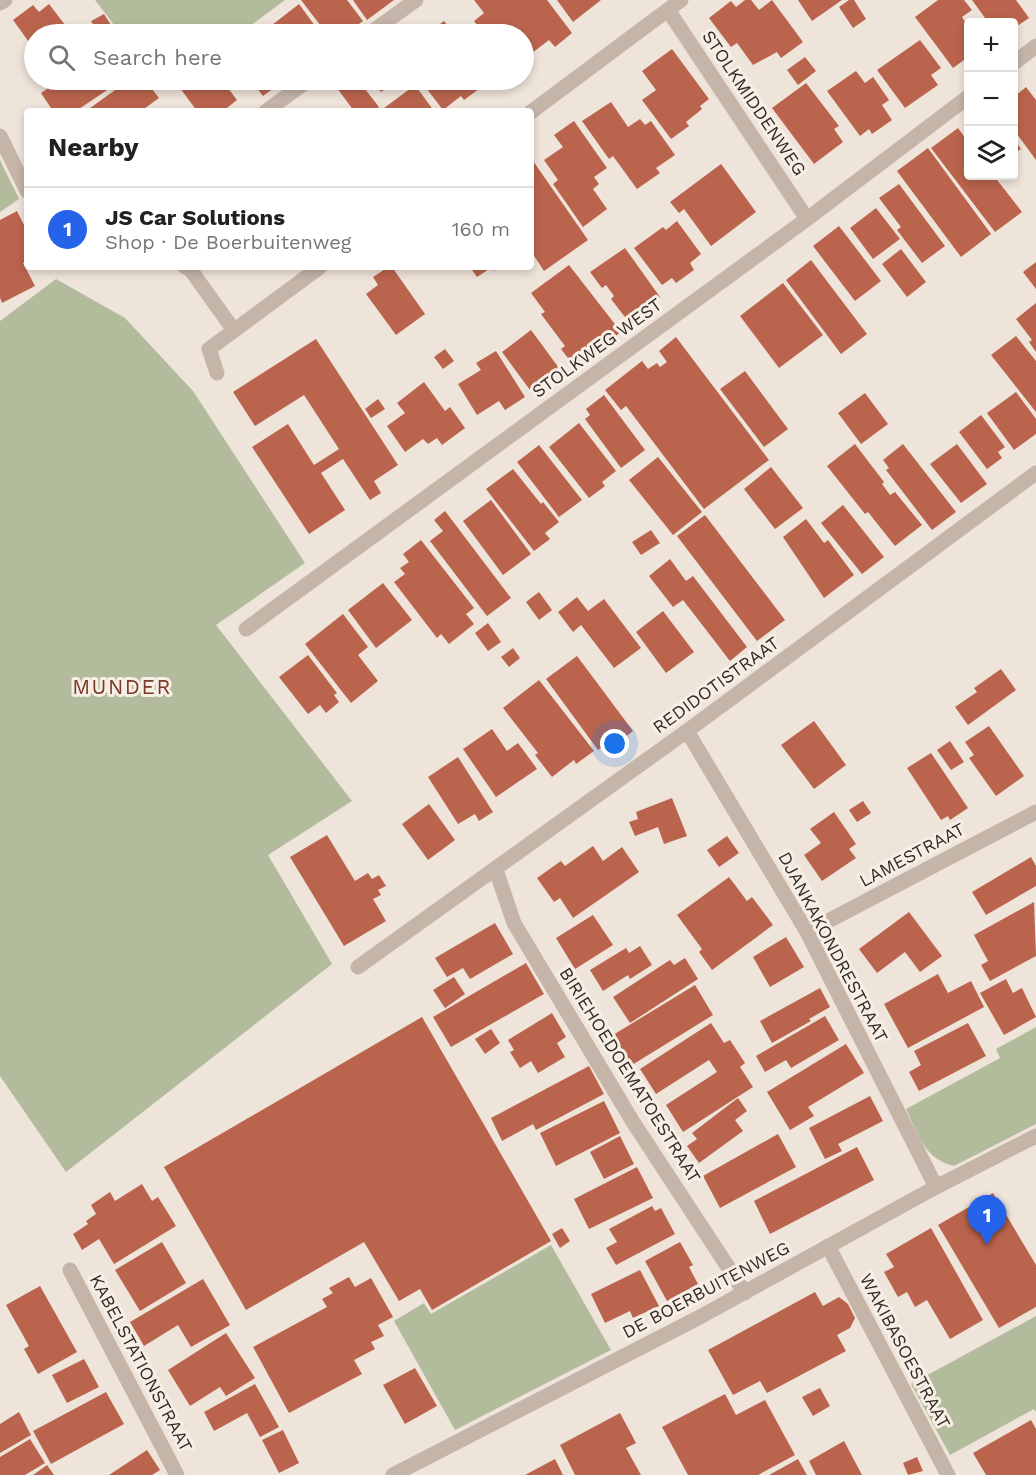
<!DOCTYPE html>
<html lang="en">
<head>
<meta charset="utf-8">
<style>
	:root { --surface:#fff; --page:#f6f6f6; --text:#202124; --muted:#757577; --line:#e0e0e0; --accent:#2563eb }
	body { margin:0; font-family:"Work Sans",sans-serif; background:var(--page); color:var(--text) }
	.controls { position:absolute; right:18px; top:18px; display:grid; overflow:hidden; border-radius:6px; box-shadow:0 3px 9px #0003 }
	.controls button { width:54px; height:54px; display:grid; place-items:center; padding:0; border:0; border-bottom:2px solid var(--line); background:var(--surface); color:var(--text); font:30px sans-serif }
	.you { position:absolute; left:615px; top:744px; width:21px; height:21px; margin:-15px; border:4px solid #fff; border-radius:50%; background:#1a73e8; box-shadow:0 0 0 9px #1a73e833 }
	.badge { display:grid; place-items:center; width:39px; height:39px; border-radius:50%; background:var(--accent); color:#fff; font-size:20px; font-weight:700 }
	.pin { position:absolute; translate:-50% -50px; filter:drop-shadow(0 2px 3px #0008) }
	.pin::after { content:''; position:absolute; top:32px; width:21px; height:18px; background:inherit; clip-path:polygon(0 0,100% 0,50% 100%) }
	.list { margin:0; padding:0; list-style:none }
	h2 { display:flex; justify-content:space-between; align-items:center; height:78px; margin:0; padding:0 24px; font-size:26px }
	h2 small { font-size:20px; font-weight:400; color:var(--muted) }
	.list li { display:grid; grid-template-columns:39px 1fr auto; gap:18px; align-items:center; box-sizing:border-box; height:84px; padding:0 24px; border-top:2px solid var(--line) }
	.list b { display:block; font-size:22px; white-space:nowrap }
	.list p { margin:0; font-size:20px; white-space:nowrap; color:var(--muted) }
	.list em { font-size:20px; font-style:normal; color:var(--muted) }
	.icon { flex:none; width:33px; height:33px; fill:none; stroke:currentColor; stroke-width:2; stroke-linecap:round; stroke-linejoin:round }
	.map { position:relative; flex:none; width:1036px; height:1475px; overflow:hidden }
	.search { position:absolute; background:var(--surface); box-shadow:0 3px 9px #0003; left:24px; top:24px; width:510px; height:66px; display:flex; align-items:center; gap:15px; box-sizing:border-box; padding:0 21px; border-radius:33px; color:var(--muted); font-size:22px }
	.panel { position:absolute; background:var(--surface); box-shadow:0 3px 9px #0003; left:24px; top:108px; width:510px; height:162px; border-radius:6px }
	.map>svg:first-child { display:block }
	.green { fill:#b2bc9c }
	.building { fill:#ba644d }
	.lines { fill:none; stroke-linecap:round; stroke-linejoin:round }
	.minor { stroke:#c5b4a8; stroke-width:15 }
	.labels { text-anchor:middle; stroke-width:6; stroke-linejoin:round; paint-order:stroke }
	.street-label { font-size:18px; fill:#332a27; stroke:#f7efe6 }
	.quarter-label { font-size:21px; letter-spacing:1.5px; fill:#7a3928; stroke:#f7efe6 }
</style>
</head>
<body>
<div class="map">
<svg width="1036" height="1475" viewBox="0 0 1036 1475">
	<rect width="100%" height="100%" fill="#efe4da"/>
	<!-- green -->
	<path class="green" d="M 95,0 L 285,0 L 239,34 L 148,34 L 140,25 L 127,34 L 121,34 Z
		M 0,160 L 19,199 L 0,212 Z
		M 56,279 L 125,318 L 193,391 L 305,563 L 216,625 L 352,801 L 268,855 L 332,964 L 66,1172 L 0,1076 L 0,321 Z
		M 1036,1027 L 1036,1124 L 954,1166 C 924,1159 919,1135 906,1109 L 1000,1058 L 996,1049 Z
		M 551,1245 L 611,1350 L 455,1430 L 394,1321 L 424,1303 L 431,1314 Z
		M 1036,1316 L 1036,1412 L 1034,1409 L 950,1455 L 911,1384 Z"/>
	<!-- building -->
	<path class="building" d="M 301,0 L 347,0 L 363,21 L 345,34 L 327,34 Z
		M 353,0 L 394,0 L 367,20 Z
		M 474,0 L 547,0 L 572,33 L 555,47 L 549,40 L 524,59 L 524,34 L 484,34 L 474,21 L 484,13 Z
		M 557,0 L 601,0 L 573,22 Z
		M 745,0 L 751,0 L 759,10 L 772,0 L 803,42 L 781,58 L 777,52 L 753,65 L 737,43 L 731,47 L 709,18 L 731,1 L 736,7 Z
		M 798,0 L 842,0 L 812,21 Z
		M 849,0 L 854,0 L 866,19 L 853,28 L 839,7 Z
		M 938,0 L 964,0 L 972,10 L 962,17 L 968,26 L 968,67 L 964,60 L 953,68 L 915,17 Z
		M 972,0 L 1016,0 L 1029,18 L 1014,28 L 1014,22 L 988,22 Z
		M 49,4 L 72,34 L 34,34 L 34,49 L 13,20 L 33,5 L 39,12 Z
		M 299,4 L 321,34 L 279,34 L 272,25 Z
		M 104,14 L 111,25 L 98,33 L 91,21 Z
		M 444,21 L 454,34 L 427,34 Z
		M 266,25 L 273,34 L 254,34 Z
		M 920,40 L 941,68 L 931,75 L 938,85 L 905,108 L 877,70 Z
		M 672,49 L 709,99 L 700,106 L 702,109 L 686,122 L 689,126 L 671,139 L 642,100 L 656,90 L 642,71 Z
		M 805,57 L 816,71 L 798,85 L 787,70 Z
		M 856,71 L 865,83 L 873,77 L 889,100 L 882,105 L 892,120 L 872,134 L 869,129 L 860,136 L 827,91 Z
		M 61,80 L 122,80 L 76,111 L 53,111 L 41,93 Z
		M 129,80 L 145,80 L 159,98 L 141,111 L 86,111 Z
		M 184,80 L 222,80 L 237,100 L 223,111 L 197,111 L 177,84 Z
		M 251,80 L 285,80 L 263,96 Z
		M 331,80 L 358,80 L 379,107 L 374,111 L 354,111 Z
		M 372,80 L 398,80 L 381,92 Z
		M 420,80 L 482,80 L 479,81 L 483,86 L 464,100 L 461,96 L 443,110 Z
		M 806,83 L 839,126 L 834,129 L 843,142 L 814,164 L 772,108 Z
		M 415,85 L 434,111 L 380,111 Z
		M 1026,87 L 1036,100 L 1036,160 L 1014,130 L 1014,97 Z
		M 611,102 L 628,127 L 640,119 L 645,125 L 651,121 L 675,155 L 656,168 L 660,173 L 637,189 L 613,156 L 609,159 L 582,121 Z
		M 574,121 L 607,168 L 594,177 L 599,184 L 593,189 L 607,209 L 583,227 L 553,184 L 558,180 L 544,160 L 563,147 L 554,135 Z
		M 958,128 L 968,142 L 968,176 L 994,176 L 1022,212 L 995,232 L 931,148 Z
		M 1014,139 L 1021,149 L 1014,154 Z
		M 928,148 L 991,234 L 961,257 L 897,171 Z
		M 531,158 L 588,240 L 544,271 L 531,251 Z
		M 721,164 L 756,212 L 711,246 L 684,209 L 679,213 L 670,202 Z
		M 899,184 L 945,246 L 922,263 L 897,230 L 901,227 L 879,198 Z
		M 876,208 L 900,239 L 873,259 L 850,228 Z
		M 17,211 L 27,231 L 27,261 L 23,263 L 35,286 L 2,303 L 0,298 L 0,220 Z
		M 677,221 L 701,254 L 690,263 L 694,270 L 676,283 L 672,278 L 662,285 L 634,248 L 663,227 L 666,230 Z
		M 839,226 L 881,281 L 855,301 L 813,246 Z
		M 625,248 L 660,297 L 628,321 L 611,299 L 614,296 L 606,285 L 602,288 L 590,272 Z
		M 901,249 L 926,282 L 907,297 L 882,264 Z
		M 811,260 L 867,334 L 841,354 L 786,280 Z
		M 1036,262 L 1036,289 L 1023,272 Z
		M 569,265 L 621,332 L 575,367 L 561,349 L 565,346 L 541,314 L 545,312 L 531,293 Z
		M 388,267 L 392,267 L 425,314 L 396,335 L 366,294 L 378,285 L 373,277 Z
		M 470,267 L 500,267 L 494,271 L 492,267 L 477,277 Z
		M 783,283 L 823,335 L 779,368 L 740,316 Z
		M 1036,303 L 1036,352 L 1029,342 L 1032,340 L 1016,319 Z
		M 531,330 L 559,368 L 530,390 L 502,352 Z
		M 1016,336 L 1036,361 L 1036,412 L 991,355 Z
		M 676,337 L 769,460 L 704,509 L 626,406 L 621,410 L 605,390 L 642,361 L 648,369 L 657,363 L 660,367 L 667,362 L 659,351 Z
		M 316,339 L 398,465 L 374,481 L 381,493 L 370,500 L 343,459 L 321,473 L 345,510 L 309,534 L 252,447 L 288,424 L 314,465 L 339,449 L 304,395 L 255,426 L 233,392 Z
		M 445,349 L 454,361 L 443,369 L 434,357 Z
		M 496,351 L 525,397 L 505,410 L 499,401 L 477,415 L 458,384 L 481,370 L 476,363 Z
		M 745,371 L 788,429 L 764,447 L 720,389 Z
		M 424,382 L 445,411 L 450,407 L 465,428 L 442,445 L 437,438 L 428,444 L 423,439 L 405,452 L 387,426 L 405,413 L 397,403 Z
		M 1016,392 L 1036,419 L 1036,434 L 1014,450 L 987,413 Z
		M 865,393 L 888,424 L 861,444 L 838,413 Z
		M 604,395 L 645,450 L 621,468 L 585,419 L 590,415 L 586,409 Z
		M 378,399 L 385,409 L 371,418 L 365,409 Z
		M 981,415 L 1005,447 L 998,452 L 1002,458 L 987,469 L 959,432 Z
		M 579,423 L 616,471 L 602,482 L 605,486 L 589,498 L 549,447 Z
		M 855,444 L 884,482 L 882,484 L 890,495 L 895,492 L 922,525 L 895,546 L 868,512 L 865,514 L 827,466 Z
		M 903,444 L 956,512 L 932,530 L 886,470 L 889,468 L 883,460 Z
		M 957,444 L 987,484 L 961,503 L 930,464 Z
		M 539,445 L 582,500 L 559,517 L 517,462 Z
		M 658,457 L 702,512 L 673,535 L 629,480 Z
		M 771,467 L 803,508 L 775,529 L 744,489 Z
		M 513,469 L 541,504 L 543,502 L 559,522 L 545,533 L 550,539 L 534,551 L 486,489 Z
		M 491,500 L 531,554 L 503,575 L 463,521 Z
		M 843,505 L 884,557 L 862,574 L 821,523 Z
		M 445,511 L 511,598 L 487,616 L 430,541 L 443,531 L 434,520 Z
		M 705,515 L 785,620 L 757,641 L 677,536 Z
		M 806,519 L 824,543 L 828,540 L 854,575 L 824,598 L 783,537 Z
		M 651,530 L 660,543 L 641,555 L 632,542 Z
		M 421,540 L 474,608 L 466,614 L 474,624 L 449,644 L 441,634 L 437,638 L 394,582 L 405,574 L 400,568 L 409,562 L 403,554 Z
		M 670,559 L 686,581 L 693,576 L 747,647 L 730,661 L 683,600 L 673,607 L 649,576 Z
		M 383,583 L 412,620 L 376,648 L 348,610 Z
		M 539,592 L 552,610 L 539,620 L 526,602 Z
		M 577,597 L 588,611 L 604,599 L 641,648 L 614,668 L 581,625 L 573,632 L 558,612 Z
		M 663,611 L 694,652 L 666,673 L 636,632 Z
		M 343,614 L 368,647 L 358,655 L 378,681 L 351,703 L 305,644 Z
		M 488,623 L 501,642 L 488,651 L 475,633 Z
		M 513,648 L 520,658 L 509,667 L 501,657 Z
		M 308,655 L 337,693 L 334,695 L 339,702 L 326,713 L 320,705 L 308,714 L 279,677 Z
		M 577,656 L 633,731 L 614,746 L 610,741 L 598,750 L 546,679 Z
		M 1001,669 L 1016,690 L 968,725 L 955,707 L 977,692 L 974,688 Z
		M 539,680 L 594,751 L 576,764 L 574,760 L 552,777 L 535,755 L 538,753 L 503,708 Z
		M 814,721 L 846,765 L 814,789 L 781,745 Z
		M 989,726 L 1024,776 L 996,796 L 969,758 L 974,755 L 965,742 Z
		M 492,729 L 507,751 L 518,743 L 537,769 L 496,797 L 463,749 Z
		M 950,741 L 964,762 L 951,770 L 937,750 Z
		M 931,753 L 968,808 L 950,820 L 948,816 L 941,820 L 907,768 Z
		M 458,757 L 493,812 L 479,821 L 475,814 L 458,824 L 428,777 Z
		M 672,798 L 687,836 L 664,844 L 658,827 L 635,836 L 629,822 L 638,819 L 636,812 Z
		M 863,801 L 871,813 L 857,822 L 849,810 Z
		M 429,804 L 455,840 L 428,860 L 402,824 Z
		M 834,812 L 856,844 L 849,849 L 856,858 L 822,881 L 804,855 L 821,843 L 810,829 Z
		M 327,835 L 355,881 L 368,873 L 372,879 L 379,875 L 386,886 L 378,890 L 381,895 L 373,899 L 386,921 L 344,946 L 290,857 Z
		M 727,836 L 739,853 L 719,867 L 707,850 Z
		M 593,846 L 603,861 L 622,847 L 639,872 L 573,918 L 560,898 L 554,902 L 537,878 L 561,861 L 565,866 Z
		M 1031,857 L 1036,866 L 1036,886 L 986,915 L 972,892 Z
		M 729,877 L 747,901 L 752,897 L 773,925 L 712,970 L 699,952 L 702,949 L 677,915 Z
		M 1034,902 L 1036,956 L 990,981 L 981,965 L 988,961 L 974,935 Z
		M 909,912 L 942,956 L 920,972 L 905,952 L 877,973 L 859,949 Z
		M 593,915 L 613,945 L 575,969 L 556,938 Z
		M 495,923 L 513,954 L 470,979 L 463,968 L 447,977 L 435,958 Z
		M 786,937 L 804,967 L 770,987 L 753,957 Z
		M 640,946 L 652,965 L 630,979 L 628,975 L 603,991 L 590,970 L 626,948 L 629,953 Z
		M 685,958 L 698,979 L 630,1023 L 613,997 L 670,960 L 674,965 Z
		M 526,963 L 544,994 L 451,1047 L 433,1017 Z
		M 938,974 L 948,993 L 971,981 L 984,1007 L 908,1048 L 884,1004 Z
		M 454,977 L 465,994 L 445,1008 L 433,990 Z
		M 1006,979 L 1013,993 L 1022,988 L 1036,1017 L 1004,1035 L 980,993 Z
		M 695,985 L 713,1015 L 632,1065 L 613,1035 Z
		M 820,988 L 830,1007 L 809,1019 L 811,1021 L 772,1043 L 760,1021 Z
		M 552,1013 L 566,1037 L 557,1043 L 565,1057 L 538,1073 L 531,1061 L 520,1068 L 510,1052 L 514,1050 L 508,1040 Z
		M 825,1016 L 839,1040 L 791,1068 L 786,1060 L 765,1072 L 756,1056 Z
		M 422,1017 L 551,1241 L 432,1310 L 420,1289 L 399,1301 L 364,1242 L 246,1310 L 164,1167 Z
		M 711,1023 L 724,1043 L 730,1040 L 745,1063 L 740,1067 L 753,1087 L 683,1132 L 666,1105 L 717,1072 L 709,1060 L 656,1094 L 640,1069 Z
		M 968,1023 L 986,1056 L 919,1091 L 909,1072 L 921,1065 L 914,1051 Z
		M 491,1029 L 500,1043 L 485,1054 L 475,1039 Z
		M 846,1044 L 864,1073 L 808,1107 L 814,1116 L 790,1130 L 767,1092 Z
		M 589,1066 L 604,1094 L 536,1130 L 533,1124 L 502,1141 L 491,1118 Z
		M 870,1096 L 883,1121 L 838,1144 L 842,1151 L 825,1159 L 809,1128 Z
		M 738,1098 L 747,1111 L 735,1120 L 743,1131 L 699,1163 L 687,1146 L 697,1139 L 692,1133 Z
		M 604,1101 L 620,1133 L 556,1166 L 540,1133 Z
		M 778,1134 L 796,1167 L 720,1208 L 703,1176 Z
		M 620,1136 L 634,1164 L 604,1179 L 590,1152 Z
		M 857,1147 L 874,1180 L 770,1234 L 754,1201 Z
		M 637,1167 L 653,1198 L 589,1229 L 574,1199 Z
		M 142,1184 L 152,1201 L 158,1197 L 176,1226 L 114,1264 L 99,1239 L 82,1250 L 73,1234 L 88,1224 L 86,1221 L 96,1214 L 91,1205 L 110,1192 L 115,1201 Z
		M 993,1193 L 1036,1265 L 1036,1307 L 999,1328 L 938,1225 Z
		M 652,1206 L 655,1211 L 661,1208 L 675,1234 L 616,1265 L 606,1248 L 617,1242 L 609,1229 Z
		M 562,1228 L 570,1241 L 560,1248 L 552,1234 Z
		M 931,1228 L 983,1320 L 950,1339 L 927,1300 L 915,1307 L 907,1292 L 898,1297 L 884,1272 L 894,1267 L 886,1254 Z
		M 162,1242 L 186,1283 L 140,1311 L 115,1270 Z
		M 680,1242 L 693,1265 L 689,1267 L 698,1284 L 667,1301 L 645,1261 Z
		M 640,1270 L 659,1306 L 633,1318 L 630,1311 L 605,1323 L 591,1294 Z
		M 349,1277 L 355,1287 L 371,1278 L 393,1317 L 378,1325 L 384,1336 L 371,1342 L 375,1349 L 354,1360 L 362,1374 L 289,1413 L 253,1347 L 327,1307 L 322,1299 L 333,1293 L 329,1288 Z
		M 203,1279 L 230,1325 L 191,1347 L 178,1325 L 144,1346 L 130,1322 Z
		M 40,1286 L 77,1352 L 38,1374 L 24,1349 L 29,1346 L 6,1305 Z
		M 815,1292 L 823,1306 L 839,1297 L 848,1304 L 855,1318 L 850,1328 L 837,1335 L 846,1351 L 767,1393 L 760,1381 L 733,1395 L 708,1350 Z
		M 226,1333 L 255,1378 L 226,1396 L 220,1387 L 190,1406 L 168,1370 Z
		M 84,1359 L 99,1387 L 67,1403 L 52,1375 Z
		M 415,1368 L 437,1406 L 405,1424 L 383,1385 Z
		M 255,1384 L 279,1427 L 260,1437 L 247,1413 L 214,1431 L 204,1412 Z
		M 820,1388 L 830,1406 L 813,1416 L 802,1397 Z
		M 106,1392 L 124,1424 L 51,1464 L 33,1431 Z
		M 725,1394 L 736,1415 L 765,1400 L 795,1455 L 758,1475 L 688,1475 L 662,1427 Z
		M 19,1412 L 31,1435 L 0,1453 L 0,1424 Z
		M 620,1413 L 636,1443 L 626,1448 L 641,1475 L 575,1475 L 560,1445 Z
		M 1031,1420 L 1036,1429 L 1036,1475 L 986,1475 L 973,1453 Z
		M 283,1430 L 299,1463 L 279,1473 L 262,1440 Z
		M 30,1439 L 45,1463 L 25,1475 L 0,1475 L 0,1457 Z
		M 844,1441 L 862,1475 L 816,1475 L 809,1461 Z
		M 147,1450 L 160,1470 L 152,1475 L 109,1475 Z
		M 917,1457 L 923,1471 L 908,1475 L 903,1463 Z
		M 555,1459 L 563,1475 L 525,1475 Z
		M 798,1459 L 807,1475 L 769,1475 Z
		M 47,1465 L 54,1475 L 33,1475 Z"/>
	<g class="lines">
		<!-- minor -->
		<path class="minor" d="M 0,3 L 5,0
			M 668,10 L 807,219
			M 369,34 L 416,0
			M 1014,63 L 1036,46
			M 266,111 L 309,80
			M 531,112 L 681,0
			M 0,136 L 27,191
			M 185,267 L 190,269 L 233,329
			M 217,373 L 209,349 L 320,267
			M 246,629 L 807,219 L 968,97
			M 687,731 L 807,932 L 936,1187
			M 496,870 L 514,923 L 633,1122 L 745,1293
			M 807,932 L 1036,812
			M 358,967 L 687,731 L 1036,473
			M 828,1246 L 948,1475
			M 70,1270 L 177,1475
			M 393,1475 L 698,1318 L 936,1187 L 1036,1136"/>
	</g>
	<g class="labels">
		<!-- street labels -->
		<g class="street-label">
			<text transform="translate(754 103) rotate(56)" y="6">STOLKMIDDENWEG</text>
			<text transform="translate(597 348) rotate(-36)" y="6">STOLKWEG WEST</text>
			<text transform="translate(716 685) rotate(-36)" y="6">REDIDOTISTRAAT</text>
			<text transform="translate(912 855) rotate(-28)" y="6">LAMESTRAAT</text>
			<text transform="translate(833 947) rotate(62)" y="6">DJANKAKONDRESTRAAT</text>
			<text transform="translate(630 1075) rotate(58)" y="6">BIRIEHOEDOEMATOESTRAAT</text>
			<text transform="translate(706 1290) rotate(-28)" y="6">DE BOERBUITENWEG</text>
			<text transform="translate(905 1351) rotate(62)" y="6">WAKIBASOESTRAAT</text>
			<text transform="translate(141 1363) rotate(62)" y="6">KABELSTATIONSTRAAT</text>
		</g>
		<!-- quarter labels -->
		<g class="quarter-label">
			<text x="122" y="694">MUNDER</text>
		</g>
	</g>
</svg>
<div class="controls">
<button>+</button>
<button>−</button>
<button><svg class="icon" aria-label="layers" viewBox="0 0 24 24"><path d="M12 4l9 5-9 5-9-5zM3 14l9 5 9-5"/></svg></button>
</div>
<div class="you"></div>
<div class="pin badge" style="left:987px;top:1245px">1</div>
<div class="search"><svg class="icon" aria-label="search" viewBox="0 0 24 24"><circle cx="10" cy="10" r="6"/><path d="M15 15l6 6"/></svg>Search here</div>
<section class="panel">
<h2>Nearby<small></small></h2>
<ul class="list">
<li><span class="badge">1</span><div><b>JS Car Solutions</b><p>Shop · De Boerbuitenweg</p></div><em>160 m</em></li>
</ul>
</section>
</div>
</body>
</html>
